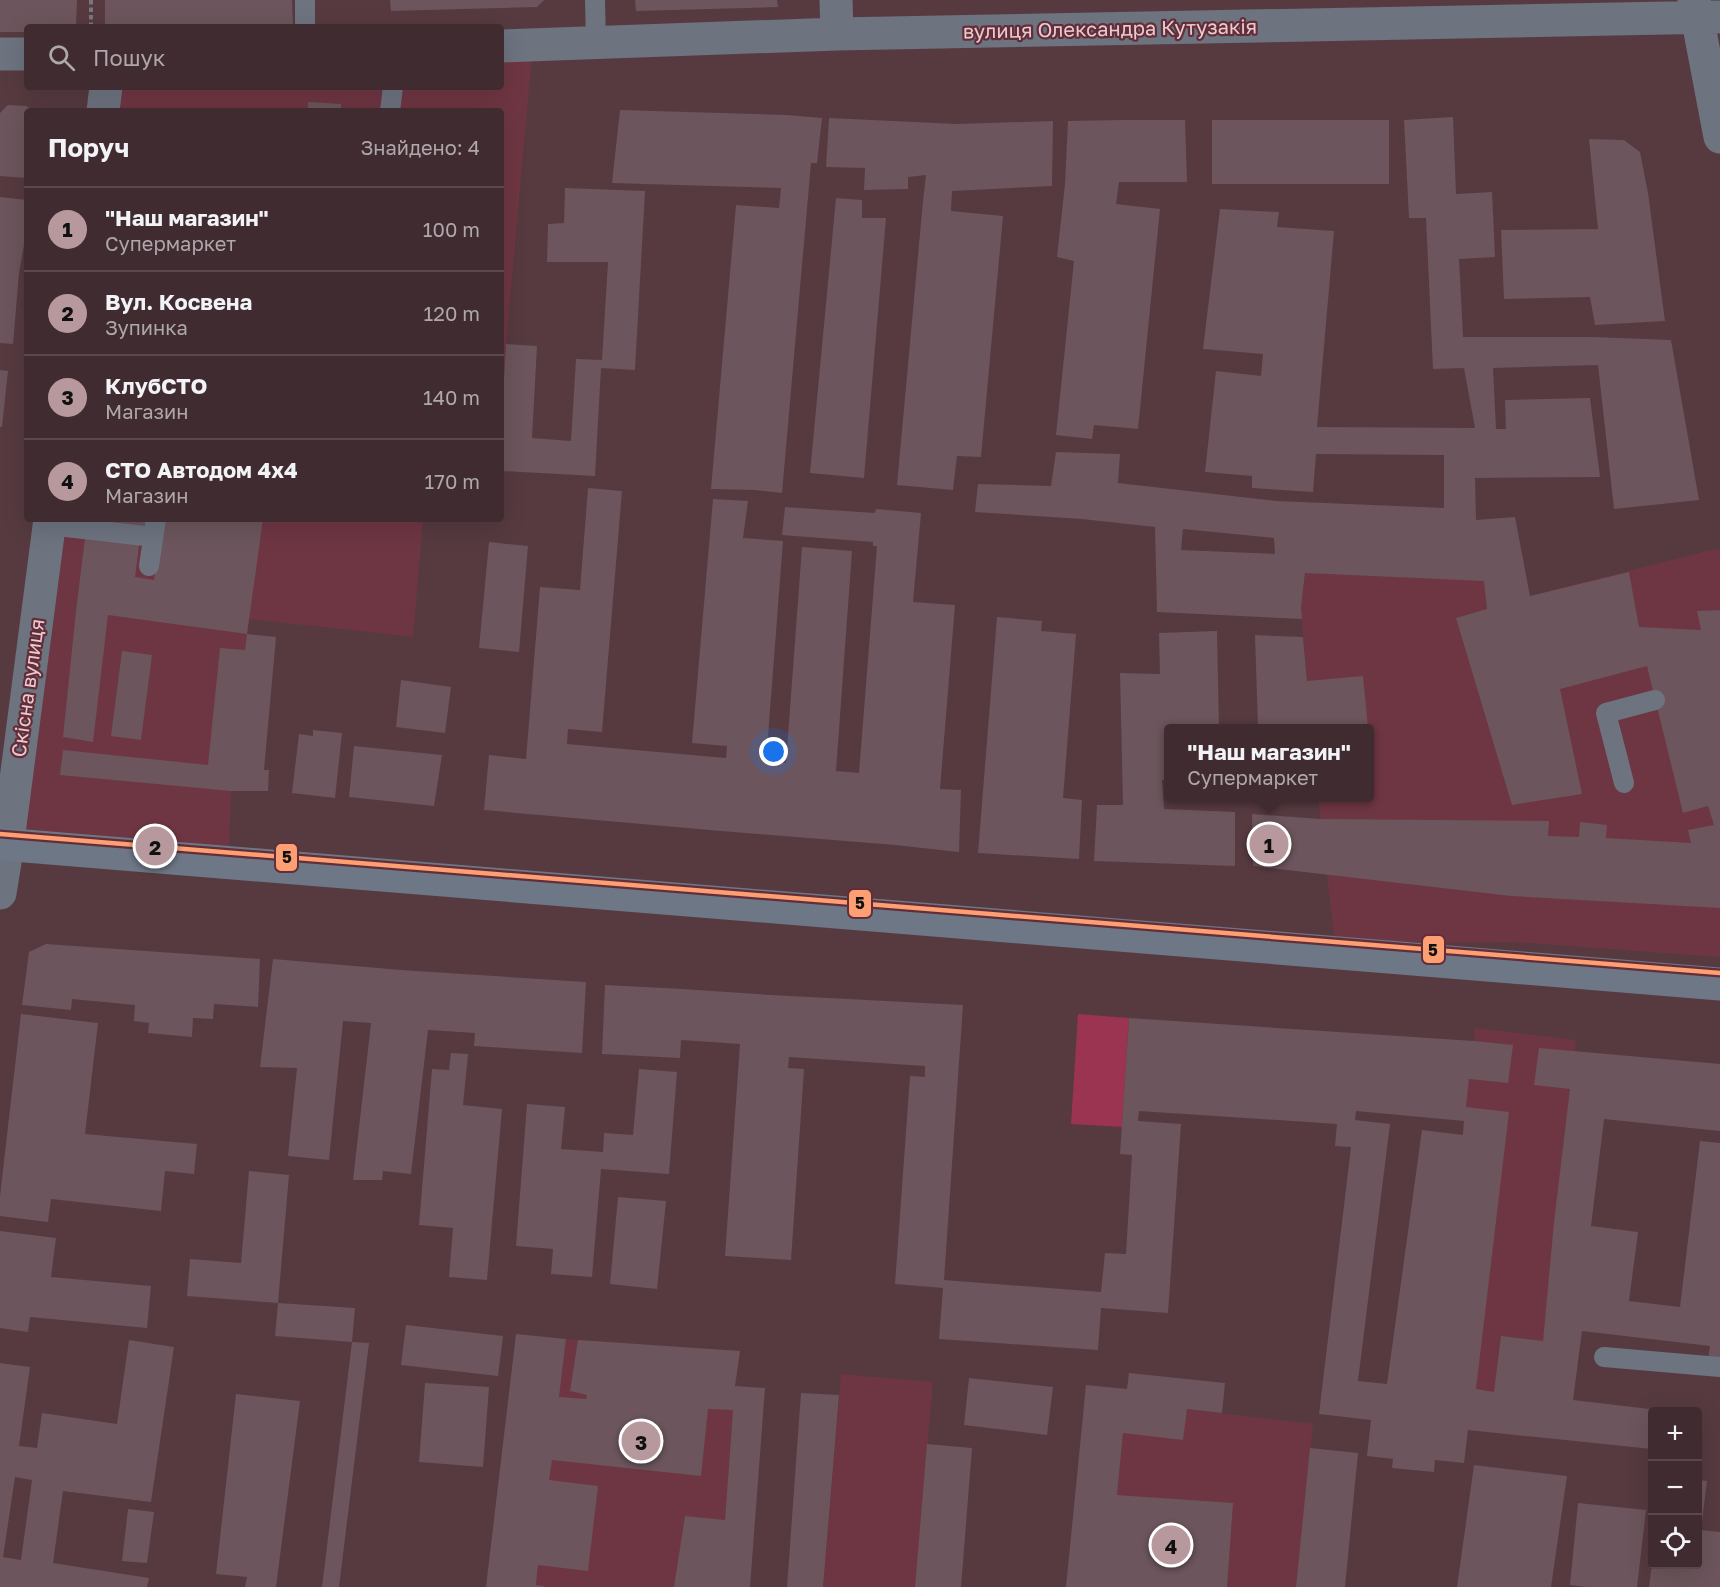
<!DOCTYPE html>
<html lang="uk">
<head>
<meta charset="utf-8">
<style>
	:root { --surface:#402c30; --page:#4b383c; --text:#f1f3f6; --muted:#aea7ab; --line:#59484c; --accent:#b7989d }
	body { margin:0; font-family:"Golos Text",sans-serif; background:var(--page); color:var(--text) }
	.controls { position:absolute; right:18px; bottom:18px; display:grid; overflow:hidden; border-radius:6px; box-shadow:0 6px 24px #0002 }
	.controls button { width:54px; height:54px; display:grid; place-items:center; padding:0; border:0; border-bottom:2px solid var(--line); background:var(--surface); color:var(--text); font:30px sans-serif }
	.you { position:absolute; left:774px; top:752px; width:21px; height:21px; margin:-15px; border:4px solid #fff; border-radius:50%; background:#1a73e8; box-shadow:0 0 0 9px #1a73e833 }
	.badge { display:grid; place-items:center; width:39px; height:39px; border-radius:50%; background:var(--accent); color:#111; font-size:20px; font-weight:700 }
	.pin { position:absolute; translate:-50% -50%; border:3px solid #fff; box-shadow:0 2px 6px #0006 }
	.popup { position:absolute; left:1164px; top:724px; width:210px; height:78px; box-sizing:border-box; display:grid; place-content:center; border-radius:6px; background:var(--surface); filter:drop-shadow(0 2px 4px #0005); font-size:20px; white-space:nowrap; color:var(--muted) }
	.popup b { font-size:22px; color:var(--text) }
	.popup::after { content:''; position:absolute; left:50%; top:100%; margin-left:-12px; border:12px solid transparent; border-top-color:var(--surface) }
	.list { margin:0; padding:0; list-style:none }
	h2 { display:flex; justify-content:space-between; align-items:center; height:78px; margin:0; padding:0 24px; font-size:26px }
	h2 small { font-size:20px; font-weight:400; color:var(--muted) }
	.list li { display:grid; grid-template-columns:39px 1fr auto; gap:18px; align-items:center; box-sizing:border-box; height:84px; padding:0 24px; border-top:2px solid var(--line) }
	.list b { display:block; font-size:22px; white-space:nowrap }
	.list p { margin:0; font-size:20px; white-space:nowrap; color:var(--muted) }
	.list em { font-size:20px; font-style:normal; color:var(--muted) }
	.icon { flex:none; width:33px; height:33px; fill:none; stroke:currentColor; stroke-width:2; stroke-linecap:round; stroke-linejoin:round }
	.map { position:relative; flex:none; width:1720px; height:1587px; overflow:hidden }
	.search { position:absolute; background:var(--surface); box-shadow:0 6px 24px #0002; left:24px; top:24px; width:480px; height:66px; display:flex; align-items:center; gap:15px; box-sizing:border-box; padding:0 21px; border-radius:6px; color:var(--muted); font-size:22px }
	.panel { position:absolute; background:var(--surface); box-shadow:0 6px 24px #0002; left:24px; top:108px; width:480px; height:414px; border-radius:6px }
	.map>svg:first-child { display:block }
	.built { fill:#6e3642 }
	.green { fill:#9a3450 }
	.building { fill:#6c555c; fill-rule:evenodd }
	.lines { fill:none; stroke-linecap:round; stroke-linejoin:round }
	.path { stroke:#78767e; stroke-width:4; stroke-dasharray:4.5 3; stroke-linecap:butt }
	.lane { stroke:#6d737f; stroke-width:20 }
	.street { stroke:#6d737f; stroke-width:33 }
	.secondary { stroke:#6d7786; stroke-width:33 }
	.tram-1-casing { stroke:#622e39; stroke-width:9 }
	.tram-1 { stroke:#fd9f72; stroke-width:4.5 }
	.labels { text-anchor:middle; stroke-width:4.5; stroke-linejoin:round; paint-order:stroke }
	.street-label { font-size:20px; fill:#ebcacf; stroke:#622e39 }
	.line-badge { stroke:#622e39; stroke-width:2 }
	.pale-badge-label { font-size:16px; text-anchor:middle; font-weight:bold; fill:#111 }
</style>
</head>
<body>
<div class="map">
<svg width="1720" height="1587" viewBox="0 0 1720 1587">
	<rect width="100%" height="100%" fill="#563a40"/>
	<!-- built -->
	<path class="built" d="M 532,55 L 506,344 L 501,430 L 501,111 L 110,111 L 113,87 L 501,87 L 501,58 Z
		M 54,519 L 423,519 L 413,637 L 249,619 L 231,791 L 229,859 L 11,842 Z
		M 1309,542 L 1482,558 L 1487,609 L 1530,596 L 1707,551 L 1720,549 L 1720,957 L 1512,942 L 1335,944 L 1318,798 L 1370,798 L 1370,728 L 1312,728 L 1303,637 L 1301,607 Z
		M 1475,1028 L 1576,1040 L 1543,1341 L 1536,1397 L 1529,1437 L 1428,1425 Z
		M 566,1339 L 740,1351 L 735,1386 L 720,1587 L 536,1587 Z
		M 841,1374 L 933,1382 L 915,1587 L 823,1587 Z
		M 1126,1402 L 1313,1424 L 1296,1587 L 1108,1587 Z"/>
	<!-- green -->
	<path class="green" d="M 1078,1014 L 1129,1018 L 1122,1127 L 1071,1124 Z"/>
	<!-- building -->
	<path class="building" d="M 0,0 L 77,0 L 76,27 L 27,27 L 27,32 L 0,32 Z
		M 105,0 L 292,0 L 293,27 L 105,27 Z
		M 390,0 L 544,0 L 537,7 L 391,11 Z
		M 635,0 L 777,0 L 778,7 L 636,11 Z
		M 308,102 L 341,104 L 341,111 L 308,111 Z
		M 8,105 L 26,106 L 34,111 L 27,111 L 27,178 L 0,176 L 0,113 Z
		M 620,110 L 787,115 L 822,118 L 817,163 L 811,163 L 782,493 L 754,490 L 711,489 L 736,205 L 779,208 L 781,188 L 612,183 Z
		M 1453,117 L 1456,194 L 1492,192 L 1495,257 L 1459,259 L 1463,337 L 1593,337 L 1671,340 L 1699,500 L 1614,509 L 1598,365 L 1493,368 L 1496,429 L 1506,429 L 1505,400 L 1590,398 L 1600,477 L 1475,478 L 1476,520 L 1515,517 L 1530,596 L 1629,572 L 1639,627 L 1701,630 L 1697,611 L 1720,610 L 1720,908 L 1511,896 L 1253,866 L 1252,814 L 1320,819 L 1549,821 L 1548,836 L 1579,837 L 1580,822 L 1607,825 L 1606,838 L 1691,843 L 1688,830 L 1714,825 L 1708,806 L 1683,813 L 1647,666 L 1560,689 L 1582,794 L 1512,805 L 1456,618 L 1487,609 L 1484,581 L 1305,573 L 1301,607 L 1302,619 L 1157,612 L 1155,527 L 1082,519 L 975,512 L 978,484 L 1051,486 L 1056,452 L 1120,454 L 1118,483 L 1277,501 L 1444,508 L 1444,455 L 1316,454 L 1313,492 L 1252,488 L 1252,476 L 1205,472 L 1216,371 L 1261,376 L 1263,354 L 1203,349 L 1220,209 L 1279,212 L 1277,227 L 1334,231 L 1317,427 L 1475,428 L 1464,368 L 1433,369 L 1426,218 L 1409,218 L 1404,120 ZM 1183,529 L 1274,538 L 1275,554 L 1181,550 Z
		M 829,118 L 957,124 L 1053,121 L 1052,186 L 952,191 L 951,211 L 1003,216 L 981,457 L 957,456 L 953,490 L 897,485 L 923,201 L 926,175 L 908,177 L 908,189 L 864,190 L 865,168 L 826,167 Z
		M 1121,120 L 1185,120 L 1187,182 L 1119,182 L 1116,204 L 1160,209 L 1138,429 L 1094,425 L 1092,439 L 1056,435 L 1074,261 L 1057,257 L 1065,184 L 1068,121 Z
		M 1212,120 L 1389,120 L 1389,184 L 1212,184 Z
		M 1589,139 L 1624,140 L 1640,152 L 1648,193 L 1665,321 L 1595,325 L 1590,297 L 1504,299 L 1501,230 L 1598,229 Z
		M 565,188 L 645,191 L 635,370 L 601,368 L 595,476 L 501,471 L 501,430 L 506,344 L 537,346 L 532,438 L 571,441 L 576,359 L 602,360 L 608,262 L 547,262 L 548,224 L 564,223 Z
		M 0,197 L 27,200 L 27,228 L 19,273 L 13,344 L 0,343 Z
		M 836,198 L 862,200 L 862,218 L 886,218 L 864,478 L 810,473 Z
		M 0,370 L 8,371 L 2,427 L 0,427 Z
		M 588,488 L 622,491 L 602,732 L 568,729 L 567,744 L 726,758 L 727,746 L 692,743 L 713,499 L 748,501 L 743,538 L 783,541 L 766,762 L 786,763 L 802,547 L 852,551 L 836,771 L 859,773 L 877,546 L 873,546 L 873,542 L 782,535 L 785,507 L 875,513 L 876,509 L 921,513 L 913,602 L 955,605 L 940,789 L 961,790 L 959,852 L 895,845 L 721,831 L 484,810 L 489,755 L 526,759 L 540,587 L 580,590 Z
		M 87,519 L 149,519 L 147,530 L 87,523 Z
		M 163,519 L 263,519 L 247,634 L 276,637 L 264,770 L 269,770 L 268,791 L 231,791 L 60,775 L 63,750 L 208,765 L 220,648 L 245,650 L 247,634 L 108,615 L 93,742 L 63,737 L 76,611 L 85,538 L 139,545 L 135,577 L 154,580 Z
		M 489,542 L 528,546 L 519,652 L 479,648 Z
		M 997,617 L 1042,621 L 1041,631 L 1076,634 L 1063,798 L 1082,800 L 1079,859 L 978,853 Z
		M 1217,631 L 1219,728 L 1168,728 L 1168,780 L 1162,780 L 1164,809 L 1235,812 L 1235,866 L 1094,861 L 1097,805 L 1123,805 L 1120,673 L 1160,674 L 1159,633 Z
		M 1255,635 L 1303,637 L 1307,681 L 1363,676 L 1368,728 L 1258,728 Z
		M 122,651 L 152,655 L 141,740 L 111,736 Z
		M 401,680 L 451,687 L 445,733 L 396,727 Z
		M 313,730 L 342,733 L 335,798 L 292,793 L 299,734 L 313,736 Z
		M 354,746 L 442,755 L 434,806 L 349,797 Z
		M 46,944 L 260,959 L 258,1007 L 214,1004 L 213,1019 L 193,1018 L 192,1037 L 148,1033 L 149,1023 L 134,1021 L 135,1005 L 72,999 L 71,1010 L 22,1005 L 29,952 Z
		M 273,959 L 401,970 L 586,982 L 582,1053 L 474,1046 L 475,1033 L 428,1030 L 411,1174 L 383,1171 L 382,1180 L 353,1180 L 371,1023 L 343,1021 L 329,1160 L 288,1156 L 297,1068 L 260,1067 Z
		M 605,985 L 683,989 L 771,995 L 963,1005 L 944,1280 L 1101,1292 L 1105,1253 L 1126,1254 L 1132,1155 L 1120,1154 L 1129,1018 L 1474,1041 L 1513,1045 L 1508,1083 L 1469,1079 L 1466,1107 L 1509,1112 L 1476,1389 L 1494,1392 L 1501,1336 L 1543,1341 L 1554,1222 L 1570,1089 L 1534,1085 L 1539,1048 L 1720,1064 L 1720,1131 L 1604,1119 L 1591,1226 L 1638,1232 L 1629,1301 L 1680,1307 L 1700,1141 L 1720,1143 L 1720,1360 L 1708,1359 L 1710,1346 L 1582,1331 L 1573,1400 L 1658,1410 L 1658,1412 L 1652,1412 L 1652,1449 L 1468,1430 L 1464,1463 L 1435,1460 L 1434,1472 L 1392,1468 L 1393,1459 L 1367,1456 L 1371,1420 L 1319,1414 L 1351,1147 L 1335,1146 L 1337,1124 L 1139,1111 L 1138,1121 L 1181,1124 L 1168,1313 L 1101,1308 L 1098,1350 L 939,1339 L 943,1288 L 895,1284 L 910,1076 L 925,1077 L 925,1066 L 789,1057 L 788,1068 L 804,1069 L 791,1260 L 725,1256 L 740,1044 L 681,1040 L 680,1058 L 602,1054 ZM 1356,1111 L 1464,1121 L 1463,1135 L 1422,1130 L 1387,1384 L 1358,1381 L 1390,1124 L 1355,1120 Z
		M 21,1014 L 98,1023 L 85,1134 L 197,1144 L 194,1174 L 165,1171 L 161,1211 L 51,1199 L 48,1222 L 0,1216 L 0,1196 Z
		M 451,1053 L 468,1054 L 463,1105 L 502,1109 L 487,1280 L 449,1277 L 453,1228 L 419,1225 L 432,1069 L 449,1070 Z
		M 639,1069 L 677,1072 L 669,1174 L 601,1169 L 592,1277 L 551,1274 L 553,1249 L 516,1246 L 527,1104 L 565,1107 L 561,1149 L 603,1152 L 604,1133 L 633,1135 Z
		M 249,1171 L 289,1175 L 278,1303 L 187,1296 L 190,1259 L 241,1263 Z
		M 618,1197 L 666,1201 L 657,1289 L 610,1284 Z
		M 0,1231 L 56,1238 L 51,1277 L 151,1286 L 147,1328 L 30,1317 L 28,1332 L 0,1328 Z
		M 278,1303 L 355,1308 L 352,1342 L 275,1336 Z
		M 406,1325 L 503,1336 L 498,1376 L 401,1365 Z
		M 516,1334 L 566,1339 L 559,1397 L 586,1399 L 587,1395 L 570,1391 L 578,1340 L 740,1351 L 735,1386 L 765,1388 L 750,1587 L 674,1587 L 685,1516 L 725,1520 L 733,1410 L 708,1409 L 701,1476 L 552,1460 L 549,1480 L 598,1486 L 588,1571 L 538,1565 L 536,1585 L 544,1586 L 544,1587 L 486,1587 Z
		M 129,1340 L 174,1347 L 151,1502 L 63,1491 L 53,1563 L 149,1578 L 147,1587 L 0,1587 L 0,1363 L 30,1367 L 19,1446 L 37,1448 L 42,1413 L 117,1424 ZM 15,1477 L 32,1480 L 21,1560 L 3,1557 Z
		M 352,1342 L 369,1343 L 339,1587 L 322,1587 Z
		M 1129,1373 L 1225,1383 L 1222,1413 L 1187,1409 L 1183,1440 L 1123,1433 L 1117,1495 L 1233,1503 L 1227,1587 L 1066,1587 L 1086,1385 L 1127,1389 Z
		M 969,1378 L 1053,1387 L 1047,1435 L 964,1425 Z
		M 425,1383 L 489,1387 L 483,1467 L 419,1462 Z
		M 801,1393 L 839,1395 L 823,1587 L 787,1587 Z
		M 236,1394 L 300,1401 L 276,1587 L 245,1587 L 247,1577 L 216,1574 Z
		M 927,1444 L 972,1448 L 961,1587 L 915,1587 Z
		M 1310,1448 L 1358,1453 L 1345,1587 L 1296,1587 Z
		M 1474,1465 L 1567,1476 L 1551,1587 L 1457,1587 Z
		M 1698,1480 L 1707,1481 L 1701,1530 L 1720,1532 L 1720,1587 L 1649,1587 L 1652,1564 L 1698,1564 Z
		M 1578,1503 L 1646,1510 L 1637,1587 L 1587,1587 L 1570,1585 Z
		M 128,1509 L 154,1512 L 147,1563 L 122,1561 Z"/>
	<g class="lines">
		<!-- path -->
		<path class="path" d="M 91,0 L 91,27"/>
		<!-- lane -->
		<path class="lane" d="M 305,0 L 305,27
			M 595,0 L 596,43
			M 390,111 L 393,87
			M 49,525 L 153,537
			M 149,566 L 156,519
			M 1624,783 L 1606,713 L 1655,700
			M 1604,1357 L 1720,1367"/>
		<!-- street -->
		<path class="street" d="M 836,0 L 837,34
			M 1694,0 L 1720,137
			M 501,46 L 837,34 L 1720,17
			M 0,54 L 27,54
			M 103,111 L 106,87
			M 0,893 L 6,856 L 50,519"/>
		<!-- secondary -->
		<path class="secondary" d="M 0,844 L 1720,984"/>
		<!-- tram-1 casing -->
		<g class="tram-1-casing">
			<path id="tram-1" d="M 0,834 L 1720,973"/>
		</g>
		<!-- tram-1 -->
		<use href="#tram-1" class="tram-1"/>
	</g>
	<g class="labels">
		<!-- street labels -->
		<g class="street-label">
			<text transform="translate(1110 29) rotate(-1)" y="7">вулиця Олександра Кутузакія</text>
			<text transform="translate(28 688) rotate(-82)" y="7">Cкісна вулиця</text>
		</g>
	</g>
	<g class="line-badge">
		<rect x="275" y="843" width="23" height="29" rx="6" fill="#fd9f72"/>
		<rect x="848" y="889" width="24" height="29" rx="6" fill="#fd9f72"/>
		<rect x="1422" y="935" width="23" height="29" rx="6" fill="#fd9f72"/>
	</g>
	<g class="pale-badge-label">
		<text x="287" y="863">5</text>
		<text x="860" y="909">5</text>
		<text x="1433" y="956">5</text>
	</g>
</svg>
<div class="controls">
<button>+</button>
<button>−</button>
<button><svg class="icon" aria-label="locate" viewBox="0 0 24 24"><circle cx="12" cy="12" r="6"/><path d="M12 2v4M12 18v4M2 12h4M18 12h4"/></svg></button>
</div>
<div class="you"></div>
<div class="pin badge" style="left:1269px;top:844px">1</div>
<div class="popup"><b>&quot;Наш магазин&quot;</b>Супермаркет</div>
<div class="pin badge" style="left:155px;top:846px">2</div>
<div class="pin badge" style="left:641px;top:1441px">3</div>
<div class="pin badge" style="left:1171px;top:1545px">4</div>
<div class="search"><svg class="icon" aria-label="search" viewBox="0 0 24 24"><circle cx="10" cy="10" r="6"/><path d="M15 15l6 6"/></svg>Пошук</div>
<section class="panel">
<h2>Поруч<small>Знайдено: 4</small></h2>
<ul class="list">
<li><span class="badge">1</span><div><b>&quot;Наш магазин&quot;</b><p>Супермаркет</p></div><em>100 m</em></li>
<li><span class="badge">2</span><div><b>Вул. Косвена</b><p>Зупинка</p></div><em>120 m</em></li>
<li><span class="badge">3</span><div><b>КлубСТО</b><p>Магазин</p></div><em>140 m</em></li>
<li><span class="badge">4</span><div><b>СТО Автодом 4х4</b><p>Магазин</p></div><em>170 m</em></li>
</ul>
</section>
</div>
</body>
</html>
